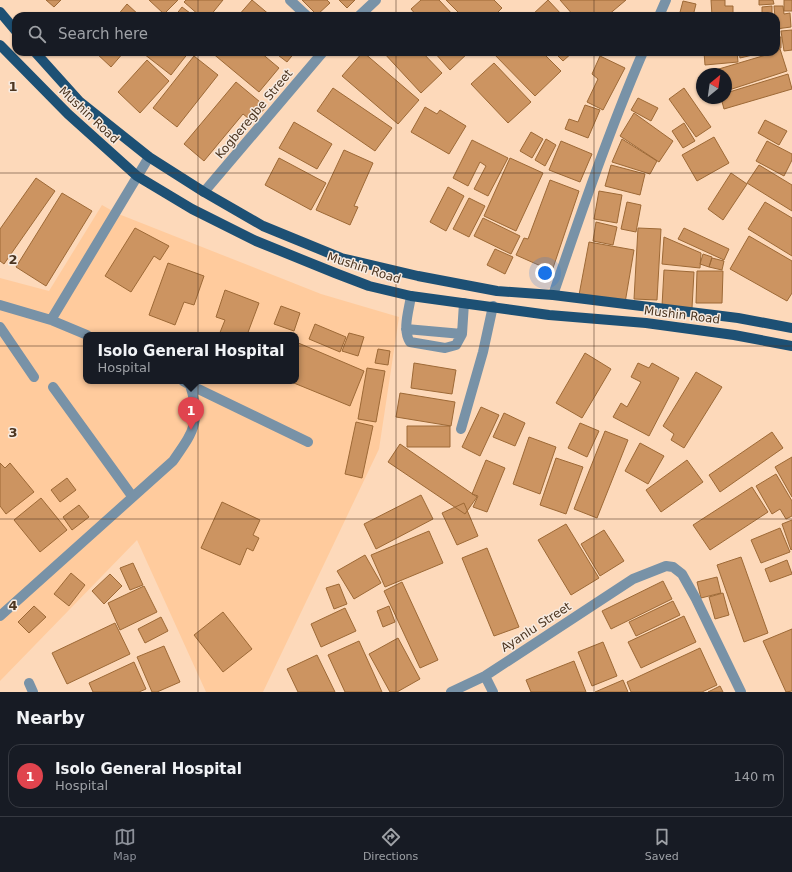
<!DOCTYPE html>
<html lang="en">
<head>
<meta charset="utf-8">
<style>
	:root { --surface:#171b24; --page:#242831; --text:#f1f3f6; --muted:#9ea1a6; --line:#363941; --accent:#8c9099 }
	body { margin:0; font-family:"DejaVu Sans",sans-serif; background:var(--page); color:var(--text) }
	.compass { position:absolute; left:696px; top:68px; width:36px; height:36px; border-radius:50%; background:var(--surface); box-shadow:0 1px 3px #0004; rotate:29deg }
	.you { position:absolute; left:545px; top:273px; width:14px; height:14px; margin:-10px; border:3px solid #fff; border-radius:50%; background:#1a73e8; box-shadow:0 0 0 6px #1a73e833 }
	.badge { display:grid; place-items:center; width:26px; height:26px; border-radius:50%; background:var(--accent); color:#fff; font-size:13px; font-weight:700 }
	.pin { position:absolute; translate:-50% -33px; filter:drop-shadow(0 1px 2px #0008) }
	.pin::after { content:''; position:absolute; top:21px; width:14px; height:12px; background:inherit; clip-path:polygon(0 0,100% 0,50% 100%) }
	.popup { position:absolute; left:83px; top:332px; width:216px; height:52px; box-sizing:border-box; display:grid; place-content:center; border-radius:8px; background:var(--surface); filter:drop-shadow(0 1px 3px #0005); font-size:13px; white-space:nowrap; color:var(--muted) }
	.popup b { font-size:15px; color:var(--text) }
	.popup::after { content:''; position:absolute; left:50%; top:100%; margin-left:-8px; border:8px solid transparent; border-top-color:var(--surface) }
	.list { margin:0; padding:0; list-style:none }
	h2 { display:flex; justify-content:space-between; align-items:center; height:52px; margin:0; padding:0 16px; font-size:17px }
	h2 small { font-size:13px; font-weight:400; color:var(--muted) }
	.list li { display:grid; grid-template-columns:26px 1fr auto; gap:12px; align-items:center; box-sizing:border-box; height:64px; margin:0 8px 8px; padding:0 8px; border:1px solid var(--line); border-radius:12px }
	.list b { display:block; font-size:15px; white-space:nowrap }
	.list p { margin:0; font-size:13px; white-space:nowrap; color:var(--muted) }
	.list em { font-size:13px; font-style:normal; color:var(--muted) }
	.icon { flex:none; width:22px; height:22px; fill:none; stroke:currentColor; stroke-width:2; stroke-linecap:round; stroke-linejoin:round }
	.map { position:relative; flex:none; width:792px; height:692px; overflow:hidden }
	.search { position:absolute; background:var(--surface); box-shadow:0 1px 3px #0004; left:12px; right:12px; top:12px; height:44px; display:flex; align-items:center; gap:10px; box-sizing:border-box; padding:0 14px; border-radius:12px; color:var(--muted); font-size:15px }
	.sheet { height:124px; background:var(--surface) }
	nav { display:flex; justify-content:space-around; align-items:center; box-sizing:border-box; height:56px; border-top:1px solid var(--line); background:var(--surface); font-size:11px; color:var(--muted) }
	nav a { display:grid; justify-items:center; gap:2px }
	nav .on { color:var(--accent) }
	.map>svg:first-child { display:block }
	.built { fill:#ffcb9d; fill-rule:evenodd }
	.building { fill:#cc9461; stroke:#9d6936 }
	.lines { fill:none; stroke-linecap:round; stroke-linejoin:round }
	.minor { stroke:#7892a7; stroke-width:10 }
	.major { stroke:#1d5074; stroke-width:10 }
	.grid { fill:none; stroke:#4c3520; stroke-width:1; stroke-opacity:0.55 }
	.labels { text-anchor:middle; stroke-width:3; stroke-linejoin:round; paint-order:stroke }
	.street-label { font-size:12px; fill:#4c3520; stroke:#f7ebe1 }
	.grid-label { font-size:13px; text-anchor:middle; font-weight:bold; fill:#4c3520; stroke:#f7ebe1; stroke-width:3; stroke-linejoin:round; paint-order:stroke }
</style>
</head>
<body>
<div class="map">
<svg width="792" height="692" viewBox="0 0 792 692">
	<rect width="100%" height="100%" fill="#fdd9ba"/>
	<!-- built -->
	<path class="built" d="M 102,205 L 116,213 L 321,294 L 399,317 L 379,449 L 263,692 L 206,692 L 137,540 L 0,681 L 0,278 L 49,291 ZM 86,335 L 296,335 L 296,381 L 86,381 Z"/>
	<!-- building -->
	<path class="building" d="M 46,0 L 61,0 L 54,7 Z
		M 149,0 L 178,0 L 164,14 Z
		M 186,0 L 223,0 L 210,16 L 200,16 L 184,2 Z
		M 252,0 L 271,16 L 238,16 Z
		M 302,0 L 327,0 L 330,3 L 317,15 Z
		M 339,0 L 355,0 L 347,8 Z
		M 421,0 L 439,0 L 454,16 L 417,16 L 411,9 Z
		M 446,0 L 494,0 L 502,8 L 494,16 L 462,16 Z
		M 548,0 L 563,16 L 531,16 Z
		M 560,0 L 626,0 L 607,16 L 574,16 Z
		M 711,0 L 725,0 L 725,6 L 733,6 L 733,16 L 712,16 Z
		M 759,0 L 773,0 L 774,4 L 759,5 Z
		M 784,0 L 792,0 L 792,11 L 784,11 Z
		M 683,1 L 696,4 L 693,16 L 679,16 Z
		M 127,4 L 140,16 L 117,16 Z
		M 772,6 L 772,16 L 762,16 L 762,7 Z
		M 774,6 L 783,6 L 784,14 L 790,13 L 791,27 L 776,29 Z
		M 182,7 L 194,16 L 175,16 Z
		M 792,30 L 792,50 L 784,51 L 781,31 Z
		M 776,37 L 781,37 L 781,48 L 776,49 Z
		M 780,49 L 787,71 L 726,91 L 726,74 L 713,74 L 712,71 L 776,52 Z
		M 95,52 L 124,52 L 111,67 Z
		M 146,52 L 189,52 L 171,75 L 144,54 Z
		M 211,52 L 260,52 L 279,68 L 259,92 Z
		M 274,52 L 295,52 L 287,62 Z
		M 363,52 L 419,100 L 398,124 L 342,76 Z
		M 383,52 L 422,52 L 442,73 L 421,93 Z
		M 434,52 L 469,52 L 450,70 Z
		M 492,52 L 542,52 L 561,71 L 535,96 Z
		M 554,52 L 573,52 L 563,61 Z
		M 704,52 L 737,52 L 738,62 L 705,65 Z
		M 739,52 L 765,52 L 740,58 Z
		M 194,56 L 218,75 L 177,127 L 153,108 Z
		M 600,56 L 625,68 L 603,110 L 587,102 L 598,79 L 592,74 Z
		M 147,60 L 169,81 L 140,113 L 118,92 Z
		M 494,63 L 531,102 L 508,123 L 471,84 Z
		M 788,74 L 792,89 L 724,109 L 721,98 L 726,98 L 726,93 Z
		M 236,82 L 266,107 L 253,122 L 243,114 L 204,161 L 184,144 Z
		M 333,88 L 392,128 L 375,151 L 317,111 Z
		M 684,88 L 711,127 L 696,137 L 669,99 Z
		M 638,98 L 658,108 L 651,121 L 631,110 Z
		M 585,105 L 600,110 L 588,138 L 565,129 L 569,119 L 578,122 Z
		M 425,107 L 437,114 L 440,110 L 466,126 L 449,154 L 411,132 Z
		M 634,113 L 673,141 L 659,162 L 620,136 Z
		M 765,120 L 787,131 L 779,145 L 758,133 Z
		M 294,122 L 332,144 L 317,169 L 279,148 Z
		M 684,123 L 695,141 L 683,148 L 672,131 Z
		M 531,132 L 543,139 L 532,158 L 520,151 Z
		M 714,137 L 729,163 L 697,181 L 682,155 Z
		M 546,139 L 556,145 L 545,166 L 535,160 Z
		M 622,139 L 657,161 L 650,174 L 612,162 Z
		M 472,140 L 508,158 L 488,196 L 474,189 L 486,166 L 480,162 L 468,186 L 453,178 Z
		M 561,141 L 592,154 L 580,182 L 549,170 Z
		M 767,141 L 792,154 L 792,160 L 784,176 L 756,161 Z
		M 344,150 L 373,163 L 354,206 L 358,207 L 350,225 L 316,210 Z
		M 279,158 L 326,183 L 311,210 L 265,185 Z
		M 510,158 L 543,173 L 516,231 L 484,216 Z
		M 611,165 L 645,174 L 640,195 L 605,186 Z
		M 759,165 L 792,185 L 792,211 L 747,183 Z
		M 731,173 L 747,184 L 723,220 L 708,209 Z
		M 36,178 L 55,191 L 4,264 L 0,261 L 0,229 Z
		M 550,180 L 579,191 L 552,271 L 516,255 L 524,238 L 528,239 Z
		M 448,187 L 464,196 L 446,231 L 430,222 Z
		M 599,191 L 622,195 L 617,223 L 594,219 Z
		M 62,193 L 92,211 L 46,286 L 16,267 Z
		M 469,198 L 485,206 L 469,237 L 453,229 Z
		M 627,202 L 641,205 L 636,232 L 621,229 Z
		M 765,202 L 792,218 L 792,256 L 748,229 Z
		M 483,218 L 520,236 L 511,254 L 474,236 Z
		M 596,222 L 617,227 L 613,245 L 593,241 Z
		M 135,228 L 169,246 L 160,260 L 154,256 L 131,292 L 105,276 Z
		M 638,228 L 661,229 L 657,300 L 634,299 Z
		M 684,228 L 729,249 L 724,260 L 678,239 Z
		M 749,236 L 792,261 L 792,293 L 787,301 L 730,269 Z
		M 664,237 L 701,253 L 700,268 L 662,264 Z
		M 589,242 L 634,250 L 625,303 L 579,295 Z
		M 495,249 L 513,257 L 505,274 L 487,265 Z
		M 703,254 L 712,257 L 709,267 L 700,264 Z
		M 712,258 L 724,261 L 722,270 L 709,267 Z
		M 168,263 L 204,276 L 194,305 L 184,302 L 175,325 L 149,315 Z
		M 664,270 L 694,272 L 692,308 L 662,306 Z
		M 697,271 L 723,271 L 722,303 L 696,303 Z
		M 225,290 L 259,303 L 247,335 L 219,335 L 225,320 L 216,317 Z
		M 281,306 L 300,313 L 294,331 L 274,324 Z
		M 315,324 L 346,337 L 340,352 L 309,339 Z
		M 349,333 L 364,337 L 358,356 L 342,351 Z
		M 296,342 L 364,371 L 350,406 L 289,381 L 296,381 Z
		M 378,349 L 390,351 L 388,365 L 375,363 Z
		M 585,353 L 611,369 L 582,418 L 556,403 Z
		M 414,363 L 456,370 L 452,394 L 411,388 Z
		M 638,363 L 649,368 L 652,363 L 679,378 L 649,436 L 613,417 L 621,403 L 627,407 L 641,382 L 631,377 Z
		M 367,368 L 385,371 L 376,422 L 358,419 Z
		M 696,372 L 722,387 L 684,448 L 671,440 L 674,434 L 663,426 Z
		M 400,393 L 455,402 L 451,426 L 396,417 Z
		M 481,407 L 499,415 L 480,456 L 462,447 Z
		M 504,413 L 525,423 L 515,446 L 493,437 Z
		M 356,422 L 373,426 L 362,478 L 345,474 Z
		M 580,423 L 599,431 L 587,457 L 568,448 Z
		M 407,426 L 450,426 L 450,447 L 407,447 Z
		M 605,431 L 628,440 L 597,518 L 574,509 Z
		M 772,432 L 783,448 L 720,492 L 709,475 Z
		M 529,437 L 556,447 L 540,494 L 513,484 Z
		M 640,443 L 664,456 L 648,484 L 625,471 Z
		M 400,444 L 477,497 L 465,514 L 388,462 Z
		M 792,457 L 792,497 L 775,467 Z
		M 556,458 L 583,467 L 566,514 L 540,505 Z
		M 486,460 L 505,468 L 487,512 L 473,507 L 478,496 L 472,494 Z
		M 687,460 L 703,482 L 661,512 L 646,490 Z
		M 0,463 L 5,468 L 10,463 L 34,492 L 6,514 L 0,506 Z
		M 776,474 L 792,501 L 792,516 L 786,519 L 780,509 L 772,514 L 756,486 Z
		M 67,478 L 76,490 L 60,502 L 51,490 Z
		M 752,487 L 768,512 L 710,550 L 693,525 Z
		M 421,495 L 433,519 L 376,549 L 364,524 Z
		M 41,498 L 67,530 L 40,552 L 14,520 Z
		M 222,502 L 260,520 L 253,535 L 259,538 L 253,551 L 247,548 L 240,565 L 201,548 Z
		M 464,503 L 478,536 L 457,545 L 442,513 Z
		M 79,505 L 89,517 L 72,530 L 63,517 Z
		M 792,520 L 792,549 L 791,550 L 782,524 Z
		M 566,524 L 599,578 L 571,595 L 538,540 Z
		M 780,528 L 790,552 L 761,563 L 751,540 Z
		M 604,530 L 624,561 L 600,576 L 581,544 Z
		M 429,531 L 443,563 L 385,587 L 371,555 Z
		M 487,548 L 519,627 L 494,636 L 462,558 Z
		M 365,555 L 381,583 L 354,599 L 337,571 Z
		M 741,557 L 768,633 L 744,642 L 717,565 Z
		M 787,560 L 792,574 L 770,582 L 765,569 Z
		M 133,563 L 143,585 L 130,590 L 120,568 Z
		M 71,573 L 85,585 L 69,606 L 54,594 Z
		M 110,574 L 122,586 L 104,604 L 92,591 Z
		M 717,577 L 721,593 L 701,598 L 697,582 Z
		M 663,581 L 672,599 L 611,629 L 602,611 Z
		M 402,582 L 438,660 L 420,668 L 384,591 Z
		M 339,584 L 347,604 L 334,609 L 326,588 Z
		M 144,586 L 157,612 L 120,630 L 108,603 Z
		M 723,593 L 729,615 L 715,619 L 709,597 Z
		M 673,601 L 680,615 L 636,636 L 629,622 Z
		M 34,606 L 46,617 L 29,633 L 18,622 Z
		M 389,606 L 395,622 L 383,627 L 377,611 Z
		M 345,608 L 356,631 L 321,647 L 311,624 Z
		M 223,612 L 252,649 L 223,672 L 194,635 Z
		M 684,616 L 696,642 L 641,668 L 628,642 Z
		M 161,617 L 168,631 L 145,643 L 138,629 Z
		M 115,623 L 130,654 L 67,684 L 52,653 Z
		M 792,629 L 792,691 L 786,692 L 763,641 Z
		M 398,638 L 420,679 L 397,692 L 390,692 L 369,654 Z
		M 359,641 L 382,692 L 345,692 L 328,655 Z
		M 603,642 L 617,676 L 592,686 L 578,652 Z
		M 164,646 L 180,682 L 157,692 L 152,692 L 137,657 Z
		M 700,648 L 717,685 L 702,692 L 631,692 L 627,682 Z
		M 317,655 L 335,692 L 298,692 L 287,669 Z
		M 574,661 L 586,692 L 531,692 L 526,680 Z
		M 134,662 L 146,689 L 139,692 L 93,692 L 89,683 Z
		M 623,680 L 628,692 L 595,692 Z
		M 720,686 L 723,692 L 708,692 Z"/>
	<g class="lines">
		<!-- minor -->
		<path class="minor" d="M 290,0 L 307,16
			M 359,16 L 376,0
			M 659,16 L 666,0
			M 204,192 L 323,52
			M 553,295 C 581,213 609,131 643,52
			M 411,296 C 409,310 402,330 410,342 L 445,348 L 456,345 L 462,334 L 464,303
			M 0,305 L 51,320 L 87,335
			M 51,320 L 149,157
			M 0,327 L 34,377
			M 406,329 L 462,334
			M 190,385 L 308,442
			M 53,387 L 132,496
			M 461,429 L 483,352 L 493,306
			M 0,616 L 173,461 C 193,432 202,422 190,385 L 183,381
			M 485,676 L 493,692
			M 29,683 L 33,692
			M 451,692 L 485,676 L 633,579 L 666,566 L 673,567 L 682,574 L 696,599 L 741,692"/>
		<!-- major -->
		<path class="major" d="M 0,12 L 16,31
			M 0,45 L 68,114 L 137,176 L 192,209 L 256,241 L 335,273 L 369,286 L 411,296 L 549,315 L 646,323 L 734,335 L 792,346
			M 35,52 L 80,102 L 149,157 L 204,192 L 263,226 L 341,258 L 418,276 L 497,291 L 553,295 L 738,318 L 792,328"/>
	</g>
	<!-- grid -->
	<path class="grid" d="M 198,0 L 198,16M 396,0 L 396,16M 594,0 L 594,16M 198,52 L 198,692M 396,52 L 396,692M 594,52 L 594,692M 0,173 L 792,173M 0,346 L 792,346M 0,519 L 792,519"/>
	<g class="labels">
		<!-- street labels -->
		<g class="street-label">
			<text transform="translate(254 114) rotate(-50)" y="4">Kogberegbe Street</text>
			<text transform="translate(89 115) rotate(43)" y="4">Mushin Road</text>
			<text transform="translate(364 268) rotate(18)" y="4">Mushin Road</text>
			<text transform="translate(682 315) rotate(7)" y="4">Mushin Road</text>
			<text transform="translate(536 627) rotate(-33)" y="4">Ayanlu Street</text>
		</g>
	</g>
	<g class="grid-label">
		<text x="13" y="91">1</text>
		<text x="13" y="264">2</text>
		<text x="13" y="437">3</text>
		<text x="13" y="610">4</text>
	</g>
</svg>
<svg class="compass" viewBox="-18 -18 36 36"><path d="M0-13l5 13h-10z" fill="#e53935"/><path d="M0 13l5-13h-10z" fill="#9ea1a6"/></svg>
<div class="you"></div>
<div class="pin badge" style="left:191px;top:430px;background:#e0444e">1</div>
<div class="popup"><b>Isolo General Hospital</b>Hospital</div>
<div class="search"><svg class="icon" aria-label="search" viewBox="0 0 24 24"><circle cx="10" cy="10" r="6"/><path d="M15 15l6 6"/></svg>Search here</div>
</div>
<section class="sheet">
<h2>Nearby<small></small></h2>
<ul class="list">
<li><span class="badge" style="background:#e0444e">1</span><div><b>Isolo General Hospital</b><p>Hospital</p></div><em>140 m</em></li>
</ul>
</section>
<nav>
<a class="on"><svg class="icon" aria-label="map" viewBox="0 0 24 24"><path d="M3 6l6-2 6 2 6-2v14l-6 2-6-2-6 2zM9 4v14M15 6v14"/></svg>Map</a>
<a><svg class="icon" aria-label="directions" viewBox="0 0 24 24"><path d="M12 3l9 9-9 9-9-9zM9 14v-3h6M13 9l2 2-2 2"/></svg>Directions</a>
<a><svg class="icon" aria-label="saved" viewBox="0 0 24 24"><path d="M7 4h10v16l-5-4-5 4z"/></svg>Saved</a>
</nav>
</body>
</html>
